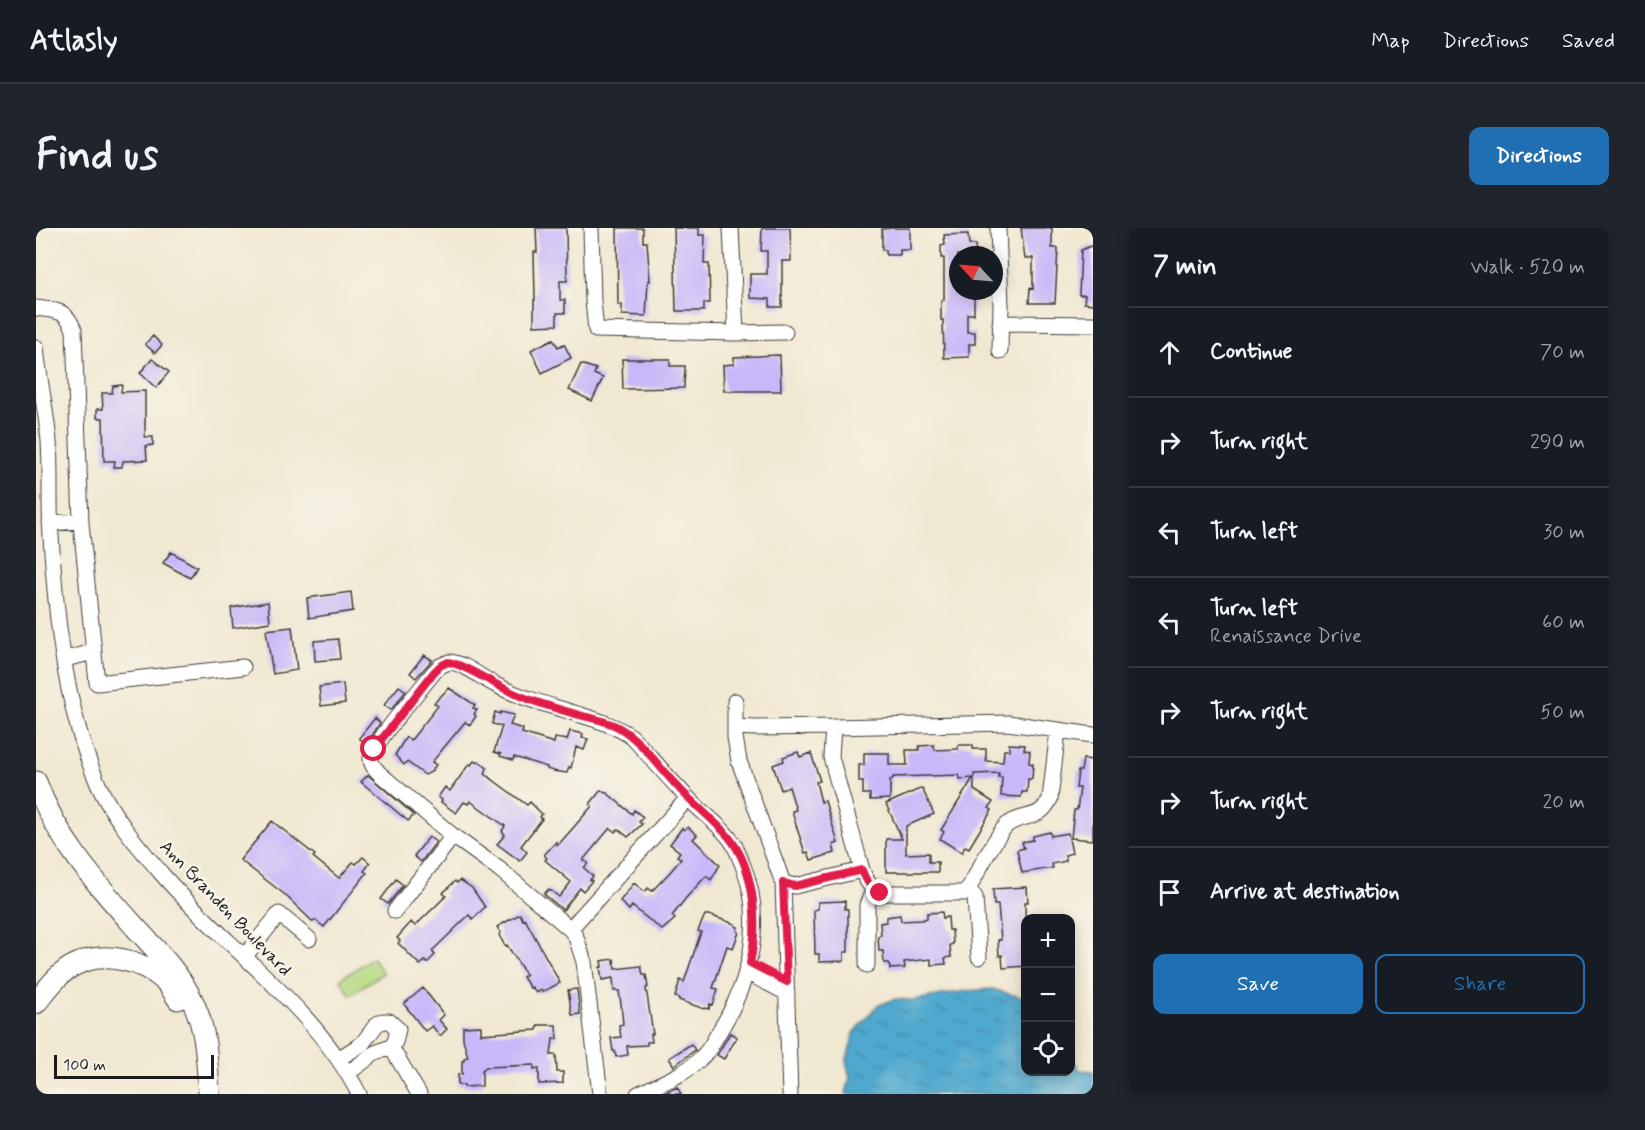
<!DOCTYPE html>
<html lang="en">
<head>
<meta charset="utf-8">
<style>
	:root { --surface:#171b24; --page:#20242c; --text:#f1f3f6; --muted:#9ea1a6; --line:#363941; --accent:#1f6fb2 }
	body { margin:0; font-family:Mynerve,sans-serif; background:var(--page); color:var(--text) }
	.controls { position:absolute; right:18px; bottom:18px; display:grid; overflow:hidden; border-radius:12px; box-shadow:0 3px 15px #0003 }
	.controls button { width:54px; height:54px; display:grid; place-items:center; padding:0; border:0; border-bottom:2px solid var(--line); background:var(--surface); color:var(--text); font:30px sans-serif }
	.compass { position:absolute; left:913px; top:18px; width:54px; height:54px; border-radius:50%; background:var(--surface); box-shadow:0 3px 15px #0003; rotate:296deg }
	.scale { position:absolute; left:18px; bottom:15px; width:160px; box-sizing:border-box; padding-left:6px; border:3px solid #1c1c1c; border-top:0; font-size:16px; line-height:21px; white-space:nowrap; color:#1c1c1c; -webkit-text-stroke:4px #f7f3e8; paint-order:stroke }
	.stop { position:absolute; width:18px; height:18px; margin:-14px; border:4px solid #e11d48; border-radius:50%; background:#fff }
	.stop.end { background:#e11d48; border-color:#fff; box-shadow:0 2px 6px #0008 }
	.list { margin:0; padding:0; list-style:none }
	h2 { display:flex; justify-content:space-between; align-items:center; height:78px; margin:0; padding:0 24px; font-size:26px }
	h2 small { font-size:20px; font-weight:400; color:var(--muted) }
	.list li { display:grid; grid-template-columns:39px 1fr auto; gap:18px; align-items:center; box-sizing:border-box; height:90px; padding:0 24px; border-top:2px solid var(--line) }
	.list b { display:block; font-size:22px; white-space:nowrap }
	.list p { margin:0; font-size:20px; white-space:nowrap; color:var(--muted) }
	.list em { font-size:20px; font-style:normal; color:var(--muted) }
	.actions { display:flex; gap:12px; padding:18px 24px }
	.actions a { flex:1; padding:14px 0; border:2px solid var(--accent); border-radius:12px; text-align:center; font-size:21px; color:var(--accent) }
	.actions .main { background:var(--accent); color:#fff }
	.icon { flex:none; width:33px; height:33px; fill:none; stroke:currentColor; stroke-width:2; stroke-linecap:round; stroke-linejoin:round }
	.map { position:relative; flex:none; width:1057px; height:866px; overflow:hidden; border-radius:12px }
	header { display:flex; align-items:center; gap:36px; box-sizing:border-box; height:84px; padding:0 30px; background:var(--surface); border-bottom:2px solid var(--line) }
	header strong { font-size:28px }
	nav { display:flex; gap:33px; margin-inline-start:auto; font-size:21px }
	.intro { display:flex; align-items:center; justify-content:space-between; box-sizing:border-box; height:144px; padding:0 36px }
	h1 { margin:0; font-size:42px }
	.button { padding:15px 27px; border-radius:12px; background:var(--accent); color:#fff; font-size:21px; font-weight:700 }
	main { display:flex; gap:36px; padding:0 36px }
	aside { flex:1; background:var(--surface); border-radius:12px; box-shadow:0 3px 15px #0003 }
	.map>svg:first-child { display:block }
	.garden { fill:#b5d982; stroke:#687a4f; stroke-width:1.5 }
	.water { fill:url(#water-ripples); stroke:#366274; stroke-width:1.5 }
	.building { fill:#c8b7f9 }
	.lines { fill:none; stroke-linecap:round; stroke-linejoin:round }
	.minor-casing { stroke:#3c3b37; stroke-width:17 }
	.highway-casing { stroke:#3c3b37; stroke-width:23 }
	.minor { stroke:#fff; stroke-width:15 }
	.highway { stroke:#fff; stroke-width:21 }
	.route { stroke:#e11d48; stroke-width:8 }
	.labels { text-anchor:middle; stroke-width:6; stroke-linejoin:round; paint-order:stroke }
	.street-label { font-size:18px; fill:#1c1c1c; stroke:#f7f3e8 }
</style>
</head>
<body>
<header>
<strong>Atlasly</strong>
<nav><a>Map</a><a>Directions</a><a>Saved</a></nav>
</header>
<div class="intro"><h1>Find us</h1><a class="button">Directions</a></div>
<main>
<div class="map">
<svg width="1057" height="866" viewBox="0 0 1057 866">
	<defs>
		<pattern id="water-ripples" width="26" height="14" patternUnits="userSpaceOnUse" patternTransform="scale(1.5)"><rect width="26" height="14" fill="#4fa8cd"/><path d="M2 4q2-2 4 0t4 0M15 11q2-2 4 0t4 0" fill="none" stroke="#4188a6"/></pattern>
	</defs>
	<rect width="100%" height="100%" fill="#f7f3e8"/>
	<filter id="ink" filterUnits="userSpaceOnUse"><feTurbulence type="fractalNoise" baseFrequency=".0167" numOctaves="2"/><feDisplacementMap in="SourceGraphic" scale="12" xChannelSelector="R" yChannelSelector="G"/><feConvolveMatrix kernelMatrix="1 2 1 2 8 2 1 2 1" color-interpolation-filters="sRGB"/></filter>
	<filter id="wash" filterUnits="userSpaceOnUse"><feTurbulence type="fractalNoise" baseFrequency=".008" numOctaves="4" result="noise"/><feDisplacementMap in="SourceGraphic" scale="24" xChannelSelector="R" yChannelSelector="G"/><feGaussianBlur stdDeviation="1.35" result="paint"/><feColorMatrix in="noise" values="0 0 0 0 0 0 0 0 0 0 0 0 0 0 0 0 0 1.4 0 .05"/><feComposite in="paint" operator="in"/></filter>
	<g filter="url(#wash)">
		<rect width="100%" height="100%" fill="#f1e8d1"/>
		<!-- garden -->
		<path class="garden" d="M 337,730 L 347,745 L 314,767 L 304,751 Z"/>
		<!-- water -->
		<path class="water" d="M 956,761 L 989,770 L 990,844 L 1034,844 L 1035,826 L 1043,842 L 1057,843 L 1057,866 L 810,866 L 814,849 L 810,835 L 818,805 L 841,778 L 859,771 L 876,772 L 930,763 Z"/>
		<g id="blocks">
			<!-- building -->
			<path class="building" d="M 500,0 L 530,0 L 531,53 L 524,53 L 524,72 L 529,72 L 529,85 L 521,85 L 521,97 L 498,98 L 498,72 L 499,72 L 498,24 L 501,24 Z
				M 581,0 L 607,0 L 607,14 L 611,14 L 614,53 L 612,53 L 610,88 L 586,87 L 586,77 L 582,77 Z
				M 638,0 L 663,0 L 663,7 L 669,7 L 668,36 L 673,36 L 674,75 L 668,75 L 668,83 L 640,83 Z
				M 726,0 L 754,0 L 755,33 L 746,33 L 746,79 L 734,79 L 734,71 L 714,70 L 714,46 L 731,46 L 731,23 L 725,23 Z
				M 856,0 L 874,0 L 874,22 L 864,22 L 864,27 L 850,27 L 850,22 L 846,22 L 846,1 Z
				M 985,0 L 1016,0 L 1016,20 L 1022,20 L 1019,75 L 993,75 L 994,60 L 997,61 L 997,30 L 989,30 Z
				M 932,6 L 933,17 L 939,17 L 940,27 L 922,27 L 922,63 L 938,63 L 938,86 L 931,86 L 931,104 L 939,104 L 939,116 L 933,116 L 933,129 L 908,130 L 907,92 L 905,92 L 905,72 L 908,72 L 908,30 L 905,30 L 905,18 L 909,17 L 908,7 Z
				M 1057,17 L 1057,76 L 1048,75 L 1049,67 L 1043,67 L 1045,22 Z
				M 117,108 L 126,117 L 119,125 L 109,116 Z
				M 517,111 L 522,119 L 528,116 L 535,130 L 506,145 L 495,122 Z
				M 744,127 L 745,163 L 688,163 L 687,137 L 698,136 L 698,129 Z
				M 116,131 L 133,144 L 120,160 L 104,145 Z
				M 586,131 L 634,131 L 634,138 L 649,138 L 648,160 L 587,161 Z
				M 545,136 L 560,141 L 558,146 L 567,150 L 556,173 L 533,162 Z
				M 86,157 L 85,164 L 109,163 L 109,209 L 117,209 L 117,217 L 110,218 L 111,232 L 87,233 L 86,239 L 78,239 L 79,233 L 68,233 L 67,190 L 61,190 L 61,181 L 67,181 L 66,165 L 76,165 L 77,158 Z
				M 135,324 L 161,339 L 154,350 L 127,335 Z
				M 315,364 L 317,383 L 273,390 L 271,370 Z
				M 232,374 L 234,394 L 197,400 L 195,380 Z
				M 256,399 L 261,442 L 237,446 L 230,402 Z
				M 302,411 L 304,431 L 279,433 L 278,413 Z
				M 388,427 L 396,432 L 380,450 L 374,445 Z
				M 307,456 L 309,475 L 285,478 L 283,459 Z
				M 363,458 L 370,463 L 355,482 L 348,477 Z
				M 413,460 L 439,477 L 437,480 L 441,482 L 438,486 L 440,488 L 434,497 L 429,494 L 396,534 L 400,537 L 395,544 L 389,547 L 371,534 L 368,537 L 359,527 L 370,509 L 375,512 L 402,478 L 398,475 Z
				M 459,484 L 464,486 L 465,484 L 478,487 L 474,497 L 487,501 L 486,505 L 518,515 L 519,510 L 531,512 L 534,503 L 547,506 L 546,510 L 552,511 L 548,522 L 540,519 L 535,540 L 533,539 L 531,545 L 517,543 L 511,541 L 511,539 L 478,529 L 477,532 L 464,528 L 465,526 L 458,524 L 466,498 L 456,496 Z
				M 339,490 L 344,495 L 331,516 L 323,510 Z
				M 973,516 L 989,517 L 988,522 L 994,523 L 993,535 L 997,536 L 996,551 L 992,551 L 991,564 L 986,564 L 985,569 L 965,568 L 966,549 L 962,549 L 963,545 L 938,546 L 938,562 L 957,574 L 953,580 L 956,582 L 933,620 L 929,618 L 926,625 L 904,611 L 908,604 L 905,602 L 937,550 L 924,551 L 923,547 L 857,549 L 857,551 L 854,552 L 854,571 L 834,572 L 834,566 L 827,566 L 827,554 L 823,554 L 823,537 L 828,537 L 828,525 L 853,525 L 853,537 L 871,537 L 870,522 L 883,522 L 883,518 L 898,517 L 899,522 L 922,521 L 922,517 L 937,517 L 937,521 L 950,521 L 950,533 L 967,534 L 968,522 L 973,522 Z
				M 762,524 L 764,529 L 775,525 L 784,553 L 780,554 L 785,574 L 789,573 L 802,615 L 797,617 L 799,625 L 775,632 L 772,624 L 769,625 L 760,597 L 756,583 L 760,582 L 753,559 L 745,562 L 737,537 L 748,533 L 747,529 Z
				M 1047,531 L 1057,532 L 1057,612 L 1035,610 L 1038,582 L 1041,582 L 1044,560 L 1040,560 L 1042,543 L 1045,543 Z
				M 438,533 L 441,535 L 443,533 L 451,540 L 449,546 L 491,577 L 494,574 L 506,586 L 504,589 L 506,591 L 485,618 L 491,624 L 484,633 L 461,616 L 469,607 L 466,603 L 469,598 L 434,573 L 432,576 L 428,574 L 420,585 L 405,574 L 406,572 L 402,569 L 409,559 L 414,563 L 433,536 L 435,537 Z
				M 332,547 L 378,587 L 372,593 L 325,554 Z
				M 886,560 L 898,586 L 870,598 L 870,626 L 893,625 L 893,634 L 902,634 L 902,644 L 850,644 L 850,611 L 866,611 L 850,576 Z
				M 565,562 L 569,565 L 570,564 L 596,586 L 598,582 L 607,589 L 603,594 L 606,596 L 592,609 L 582,601 L 579,604 L 574,600 L 547,632 L 552,635 L 548,640 L 557,648 L 554,652 L 556,653 L 547,663 L 544,660 L 527,682 L 508,666 L 513,661 L 523,669 L 535,654 L 509,632 L 511,630 L 508,627 L 520,614 L 522,617 L 537,600 L 556,578 L 554,576 Z
				M 236,593 L 279,627 L 277,629 L 303,650 L 317,634 L 320,636 L 327,629 L 334,635 L 328,643 L 331,645 L 288,699 L 279,692 L 277,694 L 248,666 L 204,632 Z
				M 652,599 L 661,607 L 657,611 L 684,637 L 675,652 L 670,648 L 650,670 L 636,688 L 639,691 L 626,702 L 596,678 L 593,682 L 584,673 L 598,655 L 609,664 L 612,660 L 616,663 L 635,643 L 645,631 L 641,628 L 644,624 L 634,616 L 646,600 L 648,602 Z
				M 1014,604 L 1015,608 L 1032,605 L 1036,625 L 1029,627 L 1030,633 L 1016,636 L 1017,640 L 986,645 L 981,622 L 988,620 L 986,614 L 997,612 L 997,608 Z
				M 393,609 L 400,614 L 385,634 L 378,628 Z
				M 360,651 L 367,657 L 352,676 L 345,671 Z
				M 424,652 L 436,660 L 449,679 L 437,691 L 433,687 L 396,723 L 399,727 L 391,735 L 389,733 L 384,737 L 362,715 L 364,713 L 361,710 L 375,694 L 379,698 L 410,668 L 407,665 L 419,653 L 421,655 Z
				M 991,659 L 992,674 L 989,674 L 990,738 L 967,740 L 966,727 L 963,728 L 962,712 L 965,712 L 962,677 L 958,677 L 957,661 Z
				M 809,673 L 809,681 L 812,681 L 812,724 L 808,724 L 808,733 L 783,734 L 783,726 L 779,726 L 778,682 L 782,681 L 782,674 Z
				M 906,684 L 907,690 L 912,689 L 913,702 L 916,702 L 917,716 L 914,717 L 915,729 L 909,730 L 910,736 L 895,737 L 895,731 L 868,734 L 869,740 L 854,741 L 853,735 L 848,735 L 847,723 L 843,723 L 842,708 L 845,707 L 844,695 L 850,694 L 850,689 L 864,687 L 865,693 L 886,692 L 891,690 L 891,685 Z
				M 484,686 L 487,692 L 489,691 L 524,755 L 506,764 L 505,762 L 500,765 L 496,759 L 494,760 L 487,749 L 490,747 L 471,717 L 469,718 L 463,707 L 465,705 L 461,699 Z
				M 669,687 L 673,687 L 699,696 L 699,698 L 702,699 L 701,703 L 703,704 L 697,720 L 691,718 L 677,760 L 682,761 L 677,777 L 674,776 L 673,781 L 669,780 L 668,781 L 643,772 L 643,770 L 639,769 L 644,752 L 648,754 L 665,704 L 662,703 Z
				M 578,731 L 579,741 L 605,738 L 607,747 L 610,747 L 612,759 L 610,760 L 617,806 L 615,806 L 616,814 L 611,814 L 611,817 L 591,818 L 592,827 L 580,829 L 579,823 L 577,823 L 575,810 L 585,809 L 583,797 L 587,796 L 585,776 L 583,763 L 578,763 L 577,750 L 566,752 L 564,739 L 566,739 L 565,733 Z
				M 387,760 L 408,787 L 403,792 L 411,801 L 404,808 L 396,798 L 389,803 L 368,776 Z
				M 541,761 L 544,786 L 536,787 L 532,762 Z
				M 502,797 L 520,797 L 521,811 L 517,811 L 515,827 L 520,827 L 521,844 L 527,844 L 527,855 L 503,856 L 503,840 L 498,841 L 498,837 L 450,839 L 446,842 L 446,858 L 428,859 L 428,857 L 422,857 L 422,846 L 426,846 L 426,833 L 428,833 L 428,830 L 432,829 L 427,811 L 427,799 L 445,798 L 445,806 L 501,802 Z
				M 694,805 L 701,809 L 688,831 L 681,827 Z
				M 655,816 L 659,822 L 638,838 L 633,830 Z
				M 641,859 L 645,866 L 626,866 L 631,864 Z"/>
		</g>
	</g>
	<g filter="url(#ink)">
		<use href="#blocks" fill-opacity="0" stroke="#3c3b37" stroke-width="1.5"/>
		<g class="lines">
			<!-- minor casing -->
			<g class="minor-casing">
				<path id="minor" d="M 555,0 L 557,73 L 560,102 L 700,105 L 695,0
					M 962,0 L 965,77 L 964,123
					M 0,80 C 21,83 30,81 38,102 L 45,295 L 61,455 L 207,439
					M 964,95 L 1057,96
					M 700,105 L 749,104
					M 0,119 C 3,151 10,182 13,213 C 15,245 13,277 15,308 C 20,391 29,480 62,556 C 76,588 102,618 125,645 C 189,720 277,776 323,866
					M 14,295 L 45,293
					M 29,431 L 58,424
					M 699,473 L 699,509 L 703,533 L 747,655 L 754,866
					M 699,499 L 720,500 L 797,499
					M 826,642 C 830,653 834,659 844,665 L 928,665 L 934,658 C 941,645 962,604 971,597 C 988,584 1003,594 1014,571 L 1022,502
					M 747,655 L 759,658 L 826,642 L 795,529 L 797,499 L 972,495 L 1057,507
					M 932,661 L 939,669 L 943,729
					M 359,683 L 417,608
					M 534,701 L 652,570
					M 209,728 L 243,686 L 273,711
					M 831,737 L 831,677 L 838,661
					M 710,744 L 751,765
					M 355,819 L 383,866
					M 302,831 L 326,816 L 341,796 L 347,793 L 353,793 L 362,801 L 359,814 L 355,819 L 339,825 L 312,845
					M 564,866 L 548,734 L 540,709 L 534,701 L 463,641 L 417,608 L 344,546 C 340,541 335,538 335,531 C 335,516 387,459 398,444 L 404,438 L 413,434 C 429,435 444,449 458,456 C 484,470 513,477 541,486 C 561,492 579,497 596,509 C 615,529 632,550 652,570 C 666,585 685,597 697,615 C 701,621 703,629 706,635 C 730,692 714,754 683,804 C 678,813 673,823 665,830 C 649,847 623,856 602,866"/>
			</g>
			<!-- highway casing -->
			<g class="highway-casing">
				<path id="highway" d="M 0,554 C 21,612 60,655 100,700 C 122,724 145,747 158,776 C 171,805 171,835 173,866
					M 0,775 C 12,760 23,744 41,736 C 69,723 105,732 128,752 C 134,757 138,765 142,771"/>
			</g>
			<!-- minor -->
			<use href="#minor" class="minor"/>
			<!-- highway -->
			<use href="#highway" class="highway"/>
		</g>
	</g>
	<g class="lines" filter="url(#ink)">
		<!-- route -->
		<path class="route" d="M 338,521 L 398,444 L 404,438 L 412,434 C 429,436 463,460 482,467 C 503,476 525,482 547,488 C 559,491 571,493 582,499 C 605,512 622,538 640,557 C 656,575 676,590 692,608 C 719,640 723,696 714,735 L 751,754 L 747,655 L 759,658 L 826,642 C 830,653 834,659 844,665"/>
	</g>
	<g class="labels">
		<!-- street labels -->
		<g class="street-label">
			<text transform="translate(190 680) rotate(46)" y="6">Ann Branden Boulevard</text>
		</g>
	</g>
</svg>
<div class="controls">
<button>+</button>
<button>−</button>
<button><svg class="icon" aria-label="locate" viewBox="0 0 24 24"><circle cx="12" cy="12" r="6"/><path d="M12 2v4M12 18v4M2 12h4M18 12h4"/></svg></button>
</div>
<svg class="compass" viewBox="-18 -18 36 36"><path d="M0-13l5 13h-10z" fill="#e53935"/><path d="M0 13l5-13h-10z" fill="#9ea1a6"/></svg>
<div class="scale">100 m</div>
<div class="stop" style="left:338px;top:521px"></div>
<div class="stop end" style="left:844px;top:665px"></div>
</div>
<aside>
<h2>7 min<small>Walk · 520 m</small></h2>
<ul class="list">
<li><svg class="icon" aria-label="ahead" viewBox="0 0 24 24"><path d="M12 20V5M6 11l6-6 6 6"/></svg><div><b>Continue</b></div><em>70 m</em></li>
<li><svg class="icon" aria-label="right" viewBox="0 0 24 24"><path d="M7 20v-9h11M14 6l5 5-5 5"/></svg><div><b>Turn right</b></div><em>290 m</em></li>
<li><svg class="icon" aria-label="left" viewBox="0 0 24 24"><path d="M17 20v-9H6M10 6l-5 5 5 5"/></svg><div><b>Turn left</b></div><em>30 m</em></li>
<li><svg class="icon" aria-label="left" viewBox="0 0 24 24"><path d="M17 20v-9H6M10 6l-5 5 5 5"/></svg><div><b>Turn left</b><p>Renaissance Drive</p></div><em>60 m</em></li>
<li><svg class="icon" aria-label="right" viewBox="0 0 24 24"><path d="M7 20v-9h11M14 6l5 5-5 5"/></svg><div><b>Turn right</b></div><em>50 m</em></li>
<li><svg class="icon" aria-label="right" viewBox="0 0 24 24"><path d="M7 20v-9h11M14 6l5 5-5 5"/></svg><div><b>Turn right</b></div><em>20 m</em></li>
<li><svg class="icon" aria-label="arrive" viewBox="0 0 24 24"><path d="M6 21V4h12l-3 4 3 4H6"/></svg><div><b>Arrive at destination</b></div></li>
</ul>
<div class="actions"><a class="main">Save</a><a>Share</a></div>
</aside>
</main>
</body>
</html>
